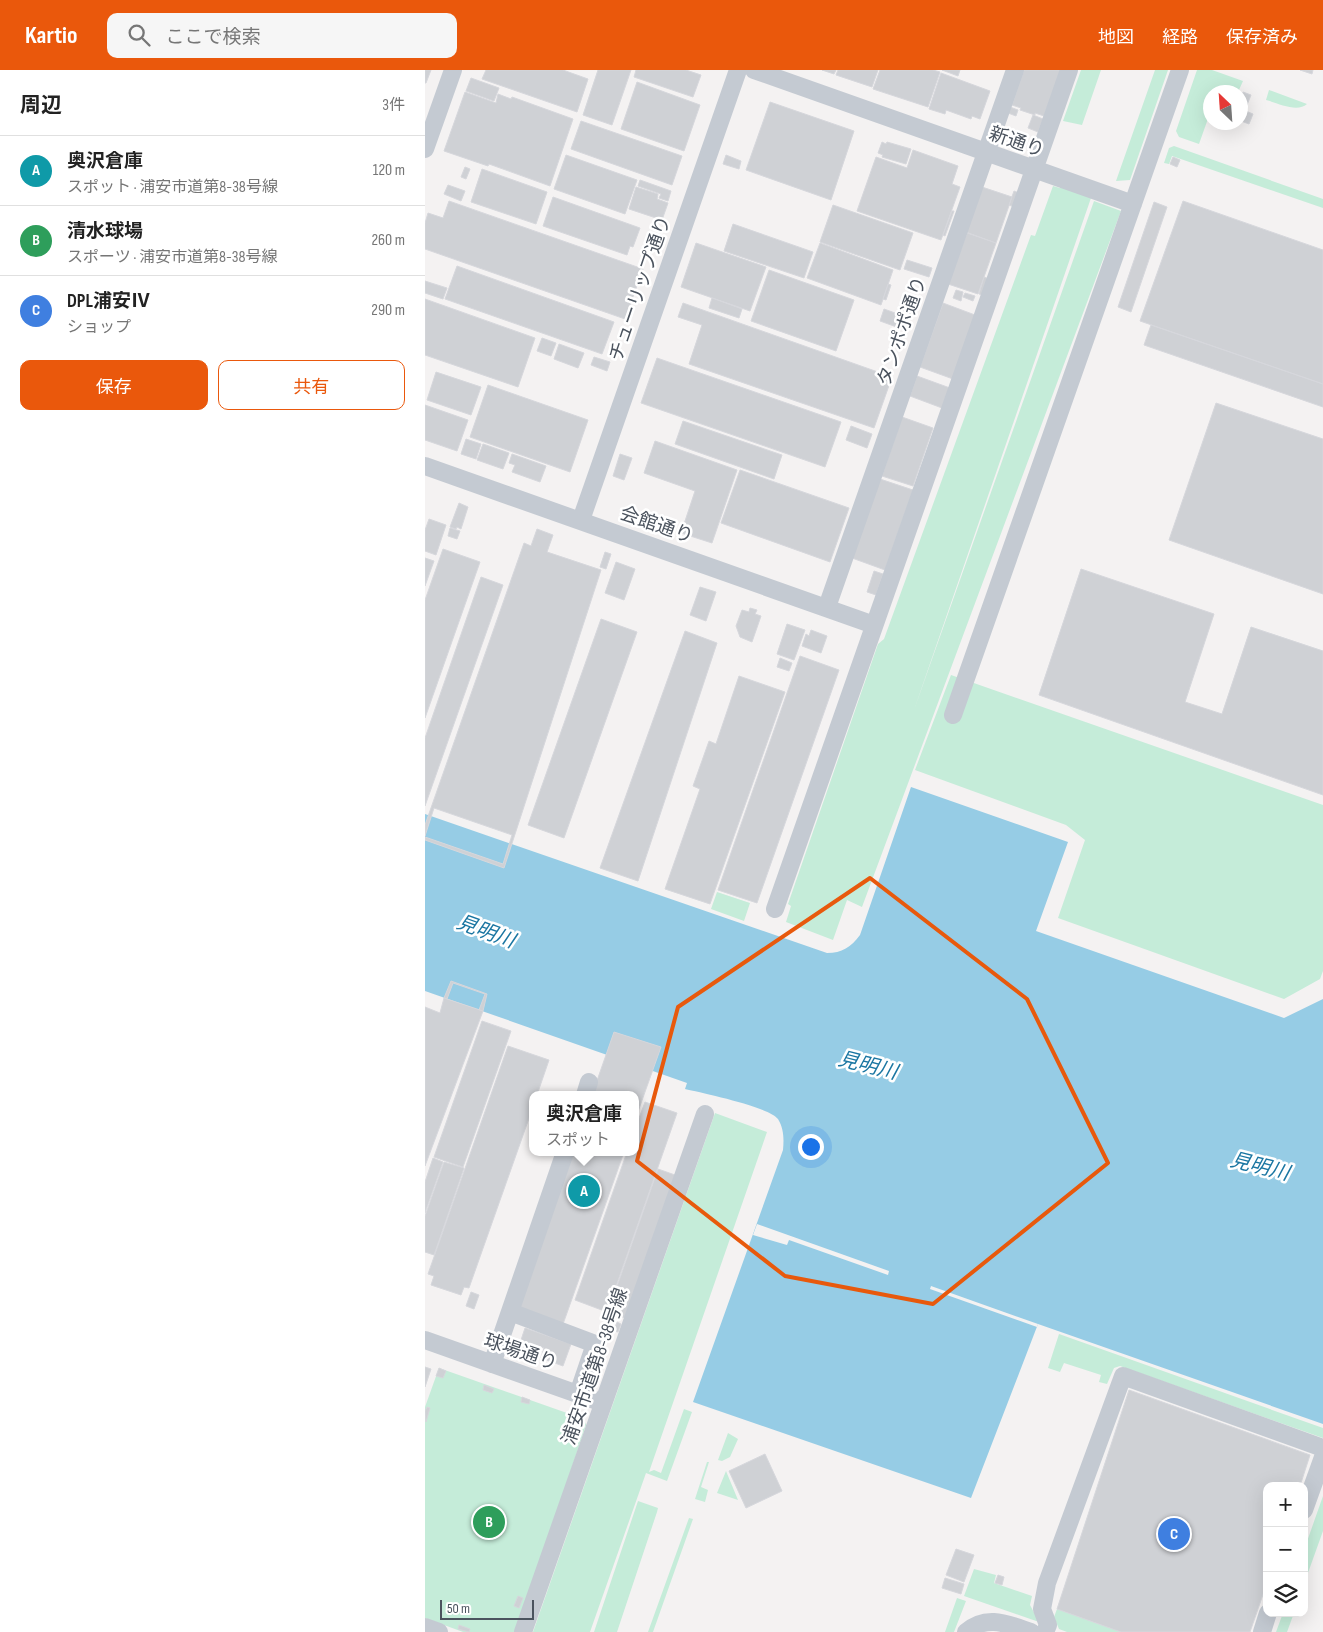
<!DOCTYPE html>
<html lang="ja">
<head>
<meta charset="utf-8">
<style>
	:root { --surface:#fff; --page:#f6f6f6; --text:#222; --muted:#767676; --line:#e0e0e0; --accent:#ea580c }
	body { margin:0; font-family:"Sofia Sans Condensed","Noto Sans JP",sans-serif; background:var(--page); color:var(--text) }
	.controls { position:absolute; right:15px; bottom:15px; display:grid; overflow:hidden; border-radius:10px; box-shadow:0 5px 20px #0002 }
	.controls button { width:45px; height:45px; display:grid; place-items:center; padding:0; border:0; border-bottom:1px solid var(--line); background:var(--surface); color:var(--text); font:25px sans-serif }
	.compass { position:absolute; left:778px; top:15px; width:45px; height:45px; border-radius:50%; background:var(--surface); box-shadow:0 5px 20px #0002; rotate:335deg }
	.scale { position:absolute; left:15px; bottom:12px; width:94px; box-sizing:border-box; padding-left:5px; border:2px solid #4b535e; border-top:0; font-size:14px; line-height:18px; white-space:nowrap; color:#4b535e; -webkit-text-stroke:4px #fff; paint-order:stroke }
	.you { position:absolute; left:385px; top:1076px; width:18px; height:18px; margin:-12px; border:4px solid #fff; border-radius:50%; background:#1a73e8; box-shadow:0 0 0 8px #1a73e833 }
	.badge { display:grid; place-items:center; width:32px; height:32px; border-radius:50%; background:var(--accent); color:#fff; font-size:16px; font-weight:700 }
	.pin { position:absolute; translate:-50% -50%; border:2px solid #fff; box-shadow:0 1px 5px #0006 }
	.popup { position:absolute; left:104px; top:1021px; width:110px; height:65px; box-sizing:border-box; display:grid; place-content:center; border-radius:10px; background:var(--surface); filter:drop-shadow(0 1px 4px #0005); font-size:16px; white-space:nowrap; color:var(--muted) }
	.popup b { font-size:19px; color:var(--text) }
	.popup::after { content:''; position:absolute; left:50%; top:100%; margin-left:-10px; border:10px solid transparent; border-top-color:var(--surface) }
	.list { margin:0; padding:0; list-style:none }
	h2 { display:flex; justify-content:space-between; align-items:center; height:65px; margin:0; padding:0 20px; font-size:21px }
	h2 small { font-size:16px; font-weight:400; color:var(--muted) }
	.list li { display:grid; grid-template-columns:32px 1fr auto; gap:15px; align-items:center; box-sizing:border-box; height:70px; padding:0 20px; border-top:1px solid var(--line) }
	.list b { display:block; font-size:19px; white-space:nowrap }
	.list p { margin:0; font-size:16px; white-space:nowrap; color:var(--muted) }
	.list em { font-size:16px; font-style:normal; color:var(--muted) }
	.actions { display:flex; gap:10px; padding:15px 20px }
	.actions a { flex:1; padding:11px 0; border:1px solid var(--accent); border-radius:10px; text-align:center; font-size:18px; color:var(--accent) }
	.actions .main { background:var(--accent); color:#fff }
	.icon { flex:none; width:28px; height:28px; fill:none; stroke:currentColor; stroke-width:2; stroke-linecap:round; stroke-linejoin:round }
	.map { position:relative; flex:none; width:898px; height:1562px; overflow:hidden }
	header { display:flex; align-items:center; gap:30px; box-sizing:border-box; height:70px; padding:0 25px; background:var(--accent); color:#fff }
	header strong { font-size:24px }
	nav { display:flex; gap:28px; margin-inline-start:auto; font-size:18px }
	.search { width:350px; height:45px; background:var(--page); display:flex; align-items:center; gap:12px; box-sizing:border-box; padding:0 18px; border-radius:10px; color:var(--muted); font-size:19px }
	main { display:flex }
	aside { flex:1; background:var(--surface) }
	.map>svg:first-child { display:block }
	.green { fill:#c5ecd9 }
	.water { fill:#96cce5 }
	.pier { fill:#f4f2f2 }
	.building { fill:#cfd1d5; stroke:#d6d7dc }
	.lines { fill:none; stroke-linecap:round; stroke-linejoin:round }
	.minor { stroke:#c4cad2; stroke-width:18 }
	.marked { fill:none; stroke:#e8590c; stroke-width:4; stroke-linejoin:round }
	.labels { text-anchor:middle; stroke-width:5; stroke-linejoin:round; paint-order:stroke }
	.street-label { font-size:19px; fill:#4b535e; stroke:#fff }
	.water-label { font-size:20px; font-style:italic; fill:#1a76a2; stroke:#fff }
</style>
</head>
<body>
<header>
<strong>Kartio</strong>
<div class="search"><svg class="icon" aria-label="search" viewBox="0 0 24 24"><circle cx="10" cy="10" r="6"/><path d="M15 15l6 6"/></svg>ここで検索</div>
<nav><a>地図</a><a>経路</a><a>保存済み</a></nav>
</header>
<main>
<aside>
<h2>周辺<small>3件</small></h2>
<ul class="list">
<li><span class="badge" style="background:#0f9aa8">A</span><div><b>奥沢倉庫</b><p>スポット · 浦安市道第8-38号線</p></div><em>120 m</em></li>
<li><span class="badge" style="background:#2e9e5b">B</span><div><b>清水球場</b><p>スポーツ · 浦安市道第8-38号線</p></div><em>260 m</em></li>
<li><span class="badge" style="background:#3f7fe0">C</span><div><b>DPL浦安Ⅳ</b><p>ショップ</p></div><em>290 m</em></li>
</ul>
<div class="actions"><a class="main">保存</a><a>共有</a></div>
</aside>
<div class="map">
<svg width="898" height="1562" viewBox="0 0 898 1562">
	<rect width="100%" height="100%" fill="#f4f2f2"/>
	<!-- green -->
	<path class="green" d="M 656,0 L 676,0 L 657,55 L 638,51 Z
		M 730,0 L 743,0 L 705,110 L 691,111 Z
		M 772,0 L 787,0 L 818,11 L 813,22 L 786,22 L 785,43 L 774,74 L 754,67 L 751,61 Z
		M 844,20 L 882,34 C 872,43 853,33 841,30 Z
		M 749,76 L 898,129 L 898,138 L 747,86 L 744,94 L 739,93 L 744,78 Z
		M 628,116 L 635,118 L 636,116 L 666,128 L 489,640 L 669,131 L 696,141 L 437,837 L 422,830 L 408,870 L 361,852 L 366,836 L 363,834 L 453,574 L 459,569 L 606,165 L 610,166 Z
		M 526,605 L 898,735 L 898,901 L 895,909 L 859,929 L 633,848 L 660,770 L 641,755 L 490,700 Z
		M 292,822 L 325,833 L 319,851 L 286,839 Z
		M 290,1043 L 342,1062 L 224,1402 L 229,1400 L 236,1403 L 259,1339 L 267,1342 L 242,1411 L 221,1403 L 165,1562 L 108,1562 Z
		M 634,1264 L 898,1358 L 898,1368 L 695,1296 L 689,1298 L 682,1314 L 674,1312 L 676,1305 L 639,1293 L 635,1302 L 623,1298 Z
		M 14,1298 L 159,1349 L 161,1355 L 92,1562 L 38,1562 L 0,1548 L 0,1337 Z
		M 303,1363 L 313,1369 L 305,1387 L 297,1391 L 293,1390 Z
		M 282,1392 L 284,1392 L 276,1417 L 283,1420 L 280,1432 L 270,1429 Z
		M 301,1401 L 313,1430 L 292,1423 Z
		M 898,1426 L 898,1461 L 879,1514 L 879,1480 Z
		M 213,1431 L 233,1438 L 232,1442 L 192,1562 L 169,1562 Z
		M 264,1448 L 268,1449 L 228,1562 L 223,1562 Z
		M 549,1499 L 571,1505 L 569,1513 L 607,1526 L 605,1535 L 614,1552 L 539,1526 Z
		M 532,1528 L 541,1531 L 529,1562 L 520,1562 Z
		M 632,1539 L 696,1562 L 642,1562 L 634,1559 L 629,1547 Z
		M 858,1543 L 869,1543 L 862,1562 L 851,1562 Z"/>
	<!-- water -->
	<path class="water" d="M 486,717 L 643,772 L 611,861 L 859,948 L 898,929 L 898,1354 L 613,1254 L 546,1428 L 268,1332 L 358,1080 C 359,1069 359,1059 353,1049 C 344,1037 278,1023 260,1019 L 262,1013 L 0,921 L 0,744 L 402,883 C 417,883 426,877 435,865 Z"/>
	<!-- pier -->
	<path class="pier" d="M 332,1154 L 464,1201 L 463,1205 L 364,1170 L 362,1175 L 328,1165 Z
		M 506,1216 L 613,1254 L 612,1257 L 505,1219 Z"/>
	<!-- building -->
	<path class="building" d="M 0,0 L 6,0 L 1,13 L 0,13 Z
		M 61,0 L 138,0 L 163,9 L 152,42 L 57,9 Z
		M 173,0 L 206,0 L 187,55 L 158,45 Z
		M 211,0 L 261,0 L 276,5 L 268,27 L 209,7 Z
		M 397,0 L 411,0 L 409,4 Z
		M 413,0 L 453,0 L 447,17 L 411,5 Z
		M 455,0 L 508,0 L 515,2 L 503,37 L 448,19 Z
		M 517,0 L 535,0 L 533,6 Z
		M 599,0 L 636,0 L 619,46 L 610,43 L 610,45 L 595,40 L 596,38 L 587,35 Z
		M 875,0 L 888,0 L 887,4 Z
		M 516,3 L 565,21 L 555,49 L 547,46 L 546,49 L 521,40 L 520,44 L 504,39 Z
		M 46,8 L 74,18 L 69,31 L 41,21 Z
		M 212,12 L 275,35 L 259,81 L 196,59 Z
		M 40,22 L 71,33 L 73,24 L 86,29 L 87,27 L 148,49 L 125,116 L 64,94 L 63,96 L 19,81 Z
		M 818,22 L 826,25 L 822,35 L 816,33 Z
		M 345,32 L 429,61 L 406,130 L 321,100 Z
		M 585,37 L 593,40 L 591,46 L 583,43 Z
		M 816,39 L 828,44 L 824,54 L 816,51 Z
		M 608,45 L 618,49 L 613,62 L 603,58 Z
		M 156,51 L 257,86 L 247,115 L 146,79 Z
		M 457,72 L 461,74 L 462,72 L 486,79 L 481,94 L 457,87 L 458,85 L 453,83 Z
		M 488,80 L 533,96 L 527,114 L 535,117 L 516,170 L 432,141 L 451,87 L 482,98 Z
		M 141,85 L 212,110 L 200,144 L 129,119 Z
		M 301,85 L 316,91 L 314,99 L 298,94 Z
		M 748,87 L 755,90 L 752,97 L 745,94 Z
		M 40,97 L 45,99 L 41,109 L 36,107 Z
		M 57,99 L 122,122 L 111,154 L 46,132 Z
		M 215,110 L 246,121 L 243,131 L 234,128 L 236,124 L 213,116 Z
		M 23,115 L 40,121 L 36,131 L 19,124 Z
		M 211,117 L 233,124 L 232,129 L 243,133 L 237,150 L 204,139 Z
		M 557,117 L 587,127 L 571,173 L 541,162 Z
		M 589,121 L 594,123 L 589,137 L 584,135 Z
		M 128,127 L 215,158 L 208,177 L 205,176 L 202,185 L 118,156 Z
		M 24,131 L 218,199 L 200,249 L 0,179 L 0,153 L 3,143 L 18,148 Z
		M 758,131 L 898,180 L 898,314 L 715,251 Z
		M 729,132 L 742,137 L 706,242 L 693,237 Z
		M 408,135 L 488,163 L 475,200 L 395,172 Z
		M 527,141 L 529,141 L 520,166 L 518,165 Z
		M 308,154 L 388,182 L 379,208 L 299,181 Z
		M 542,163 L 571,173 L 553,224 L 523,214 Z
		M 271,173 L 341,197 L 325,241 L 256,217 Z
		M 395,173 L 468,200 L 456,235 L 382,208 Z
		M 482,190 L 507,198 L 504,207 L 479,199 Z
		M 32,196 L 189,252 L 177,284 L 20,229 Z
		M 344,200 L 429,230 L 411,281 L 326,251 Z
		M 559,207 L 564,209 L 558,225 L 554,224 Z
		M 0,211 L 22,218 L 18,229 L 0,223 Z
		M 463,214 L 466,215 L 461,230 L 458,229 Z
		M 531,220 L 538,222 L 536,231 L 528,228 Z
		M 540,223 L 550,226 L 548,231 L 538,227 Z
		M 287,228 L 317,239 L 314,248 L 284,238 Z
		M 0,229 L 110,268 L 93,317 L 0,285 Z
		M 476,230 L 494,236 L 490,246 L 473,241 Z
		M 258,233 L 467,307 L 449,358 L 264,294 L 277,255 L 253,247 Z
		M 518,233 L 550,245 L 528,309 L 495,297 Z
		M 459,239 L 484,248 L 480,260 L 455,251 Z
		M 726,255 L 898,314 L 898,337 L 719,275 Z
		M 117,268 L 131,273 L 126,286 L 112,281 Z
		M 134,274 L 159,283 L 153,298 L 129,289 Z
		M 169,287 L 185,292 L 182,301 L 166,295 Z
		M 232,288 L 416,352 L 400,397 L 216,333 Z
		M 11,302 L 56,317 L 46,345 L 2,330 Z
		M 492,306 L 525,318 L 517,338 L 485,326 Z
		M 63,315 L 163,350 L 145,402 L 45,367 Z
		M 791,333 L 898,369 L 898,524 L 744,470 Z
		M 0,335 L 43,350 L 32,381 L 0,370 Z
		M 477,347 L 508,358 L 488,416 L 457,406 Z
		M 258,351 L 357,385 L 349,409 L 250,374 Z
		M 426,356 L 447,364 L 442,378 L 421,370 Z
		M 41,369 L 56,374 L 51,389 L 36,384 Z
		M 230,371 L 312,400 L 287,473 L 256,463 L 270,421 L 219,403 Z
		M 58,374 L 84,383 L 78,399 L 52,390 Z
		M 87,384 L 121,396 L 115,412 L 87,402 L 90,395 L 84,393 Z
		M 195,384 L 207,388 L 199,410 L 188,406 Z
		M 315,400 L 424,438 L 405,492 L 296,453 Z
		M 455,409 L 488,420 L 460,500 L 427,488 Z
		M 34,433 L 43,437 L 36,459 L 32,457 L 31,459 L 25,457 Z
		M 4,449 L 21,455 L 11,485 L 0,481 L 0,460 Z
		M 25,458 L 35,461 L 32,469 L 23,466 Z
		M 112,459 L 128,465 L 122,482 L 176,500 L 79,798 L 0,770 L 0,767 L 78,794 L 87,765 L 9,738 L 0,766 L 0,755 L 99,473 L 106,476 Z
		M 18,479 L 55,492 L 0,648 L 0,530 Z
		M 180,482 L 186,484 L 181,499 L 175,497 Z
		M 0,488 L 9,491 L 0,516 Z
		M 191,492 L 210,499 L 199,530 L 180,523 Z
		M 656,499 L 789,544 L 760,632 L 797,644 L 826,557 L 898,581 L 898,725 L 614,625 Z
		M 449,501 L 458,504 L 451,525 L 442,522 Z
		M 56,507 L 78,515 L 0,736 L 0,668 Z
		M 275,517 L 291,522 L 281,551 L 265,545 Z
		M 325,538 L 332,540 L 330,544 L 336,546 L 327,572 L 315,567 L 311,556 L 317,540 L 324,542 Z
		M 176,549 L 212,562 L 139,768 L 103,755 Z
		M 362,554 L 380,560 L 369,590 L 352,584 Z
		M 386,560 L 402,566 L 396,583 L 377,576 L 381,564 L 384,566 Z
		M 260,561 L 292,573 L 213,811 L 175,798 Z
		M 375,586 L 414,600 L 332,833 L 293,820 Z
		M 355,588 L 367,593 L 364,601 L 352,597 Z
		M 314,606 L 360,622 L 285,834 L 240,819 L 275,719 L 268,716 L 284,671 L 291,674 Z
		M 26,911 L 62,924 L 58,941 L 54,940 L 60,924 L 28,913 L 22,929 L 19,928 Z
		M 19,928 L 58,941 L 0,1096 L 0,937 L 15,943 Z
		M 57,951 L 86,961 L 38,1097 L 9,1087 Z
		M 189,962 L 236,977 L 210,1050 L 210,1025 L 167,1025 Z
		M 83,976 L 124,990 L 112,1025 L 108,1025 L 108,1037 L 44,1218 L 39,1217 L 36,1225 L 6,1215 L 9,1206 L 3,1204 Z
		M 220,1032 L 252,1043 L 182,1242 L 150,1230 L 202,1082 L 210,1082 L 210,1059 Z
		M 147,1082 L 199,1082 L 137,1257 L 92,1241 Z
		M 8,1088 L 18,1092 L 0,1143 L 0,1112 Z
		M 19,1092 L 39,1098 L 9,1185 L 0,1182 L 0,1146 Z
		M 233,1099 L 250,1105 L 200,1248 L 183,1242 Z
		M 46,1222 L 54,1225 L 49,1239 L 41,1236 Z
		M 192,1252 L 196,1254 L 193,1262 L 189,1261 Z
		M 100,1258 L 146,1274 L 138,1296 L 116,1288 L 119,1278 L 102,1272 L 99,1281 L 93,1279 Z
		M 0,1297 L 6,1299 L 0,1317 Z
		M 14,1298 L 21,1301 L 18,1308 L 11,1306 Z
		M 59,1315 L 69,1319 L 67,1323 L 58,1320 Z
		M 704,1320 L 885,1385 L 875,1416 L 842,1416 L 842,1513 L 825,1562 L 696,1562 L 632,1539 Z
		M 97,1327 L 105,1330 L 104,1334 L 96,1332 Z
		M 2,1337 L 5,1338 L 1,1352 L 0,1341 Z
		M 340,1384 L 357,1421 L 321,1438 L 304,1401 Z
		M 531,1479 L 549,1485 L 539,1512 L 521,1505 Z
		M 573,1505 L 579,1507 L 577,1515 L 570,1513 Z
		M 520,1508 L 539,1514 L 536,1524 L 517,1518 Z
		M 93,1526 L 98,1528 L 94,1538 L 89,1536 Z
		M 34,1555 L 45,1559 L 44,1562 L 33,1559 Z"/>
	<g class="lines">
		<!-- minor -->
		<path class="minor" d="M 329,0 L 708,134
			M 0,79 L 28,0
			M 0,396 L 449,555
			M 156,450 L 313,0
			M 402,537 L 590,0
			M 528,645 L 755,0
			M 350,839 L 644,0
			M 160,1025 L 164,1012
			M 85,1242 L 170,1274 L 153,1324
			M 0,1270 L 178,1333
			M 67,1294 L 140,1082
			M 879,1440 L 898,1387
			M 0,1557 L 14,1562
			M 98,1562 L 280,1044
			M 541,1562 C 562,1544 582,1554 606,1562
			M 620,1562 L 623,1555 L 617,1539 L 622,1513 L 698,1306 L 898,1378
			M 837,1562 L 843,1543"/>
	</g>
	<!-- marked area -->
	<path class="marked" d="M 445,808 L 602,929 L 683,1093 L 508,1234 L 360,1206 L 212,1091 L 253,937 Z"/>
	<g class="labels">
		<!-- street labels -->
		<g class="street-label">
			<text transform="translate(592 71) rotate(19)" y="7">新通り</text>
			<text transform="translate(214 218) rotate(-71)" y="7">チューリップ通り</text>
			<text transform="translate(476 261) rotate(-71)" y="7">タンポポ通り</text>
			<text transform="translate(232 454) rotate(19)" y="7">会館通り</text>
			<text transform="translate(96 1281) rotate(19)" y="7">球場通り</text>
			<text transform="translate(169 1296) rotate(-71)" y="7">浦安市道第8-38号線</text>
		</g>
		<!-- water labels -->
		<g class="water-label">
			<text transform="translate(61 861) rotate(20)" y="7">見明川</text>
			<text transform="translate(443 995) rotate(14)" y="7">見明川</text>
			<text transform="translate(835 1096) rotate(14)" y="7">見明川</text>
		</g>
	</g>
</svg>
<div class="controls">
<button>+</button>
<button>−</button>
<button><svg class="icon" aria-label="layers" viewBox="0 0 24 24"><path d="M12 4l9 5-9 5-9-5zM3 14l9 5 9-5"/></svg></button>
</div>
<svg class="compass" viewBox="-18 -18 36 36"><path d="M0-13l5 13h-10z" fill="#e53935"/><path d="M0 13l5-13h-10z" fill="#767676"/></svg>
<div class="scale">50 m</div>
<div class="you"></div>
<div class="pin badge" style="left:159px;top:1121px;background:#0f9aa8">A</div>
<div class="popup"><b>奥沢倉庫</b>スポット</div>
<div class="pin badge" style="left:64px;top:1452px;background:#2e9e5b">B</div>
<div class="pin badge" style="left:749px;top:1464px;background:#3f7fe0">C</div>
</div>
</main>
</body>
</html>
